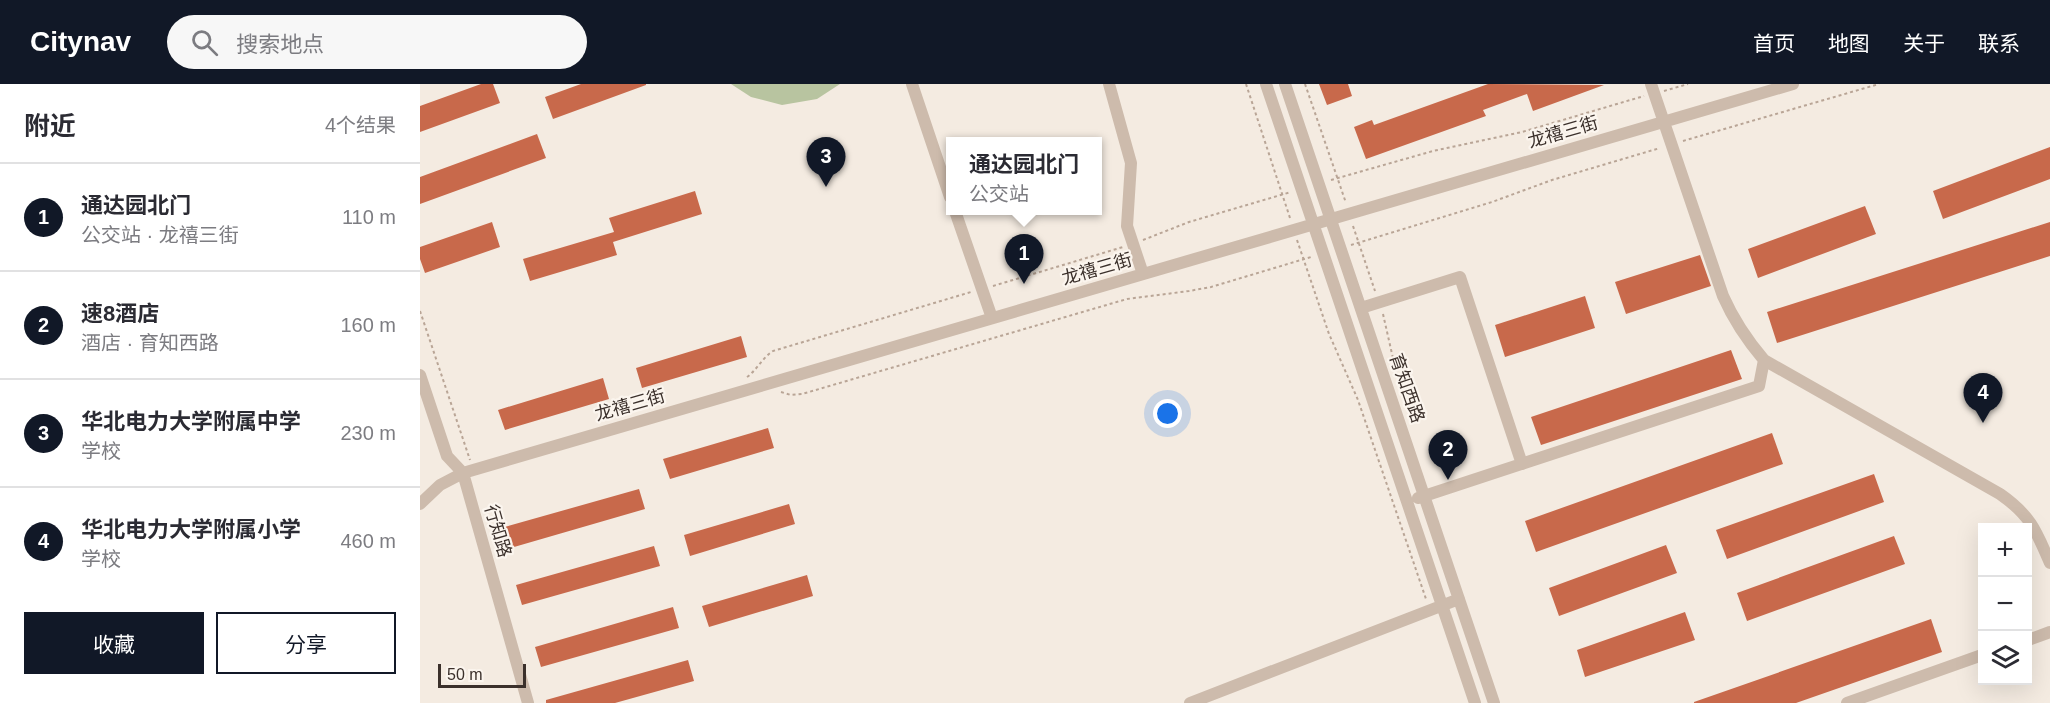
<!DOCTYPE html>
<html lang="zh">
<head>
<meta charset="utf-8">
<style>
	:root { --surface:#fff; --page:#f7f7f7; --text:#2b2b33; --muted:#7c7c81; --line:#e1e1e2; --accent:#111827 }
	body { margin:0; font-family:Arial,"Noto Sans SC",sans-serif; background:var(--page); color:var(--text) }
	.controls { position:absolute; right:18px; bottom:18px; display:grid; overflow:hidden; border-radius:0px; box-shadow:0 6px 24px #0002 }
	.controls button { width:54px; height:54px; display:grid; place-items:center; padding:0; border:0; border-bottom:2px solid var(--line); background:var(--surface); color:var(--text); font:30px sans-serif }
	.scale { position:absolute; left:18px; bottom:15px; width:88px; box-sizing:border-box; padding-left:6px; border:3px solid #3b302b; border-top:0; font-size:16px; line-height:21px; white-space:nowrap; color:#3b302b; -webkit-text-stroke:4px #fbf5ee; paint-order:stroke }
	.you { position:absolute; left:748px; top:330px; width:21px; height:21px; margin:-15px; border:4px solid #fff; border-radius:50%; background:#1a73e8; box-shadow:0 0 0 9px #1a73e833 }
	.badge { display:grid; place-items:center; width:39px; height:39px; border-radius:50%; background:var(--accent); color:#fff; font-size:20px; font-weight:700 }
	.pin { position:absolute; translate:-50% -50px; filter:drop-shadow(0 2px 3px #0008) }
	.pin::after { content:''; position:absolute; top:32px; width:21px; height:18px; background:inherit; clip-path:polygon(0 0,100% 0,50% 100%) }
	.popup { position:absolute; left:526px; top:53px; width:156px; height:78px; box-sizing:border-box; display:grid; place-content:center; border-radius:0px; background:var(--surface); filter:drop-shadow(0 2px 4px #0005); font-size:20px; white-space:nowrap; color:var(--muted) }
	.popup b { font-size:22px; color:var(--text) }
	.popup::after { content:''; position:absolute; left:50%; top:100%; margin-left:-12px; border:12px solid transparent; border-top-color:var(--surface) }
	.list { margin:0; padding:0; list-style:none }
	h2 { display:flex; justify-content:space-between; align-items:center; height:78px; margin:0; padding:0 24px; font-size:26px }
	h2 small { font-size:20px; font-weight:400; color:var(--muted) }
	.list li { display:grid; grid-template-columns:39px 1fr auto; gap:18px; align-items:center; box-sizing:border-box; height:108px; padding:0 24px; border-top:2px solid var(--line) }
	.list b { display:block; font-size:22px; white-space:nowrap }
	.list p { margin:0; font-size:20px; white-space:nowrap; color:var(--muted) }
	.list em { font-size:20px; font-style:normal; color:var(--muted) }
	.actions { display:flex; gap:12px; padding:18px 24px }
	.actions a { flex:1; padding:14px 0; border:2px solid var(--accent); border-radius:0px; text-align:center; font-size:21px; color:var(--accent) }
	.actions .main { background:var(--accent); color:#fff }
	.icon { flex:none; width:33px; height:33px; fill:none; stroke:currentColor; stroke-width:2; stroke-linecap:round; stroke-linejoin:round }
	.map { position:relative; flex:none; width:1630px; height:619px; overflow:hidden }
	header { display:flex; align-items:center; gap:36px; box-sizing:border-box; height:84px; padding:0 30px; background:var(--accent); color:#fff }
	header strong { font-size:28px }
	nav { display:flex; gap:33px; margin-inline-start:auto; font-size:21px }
	.search { width:420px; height:54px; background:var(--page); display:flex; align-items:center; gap:15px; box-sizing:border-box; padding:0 21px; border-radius:33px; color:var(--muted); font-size:22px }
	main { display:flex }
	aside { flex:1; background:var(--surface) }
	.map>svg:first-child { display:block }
	.green { fill:#b8c4a0 }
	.building { fill:#c8694b }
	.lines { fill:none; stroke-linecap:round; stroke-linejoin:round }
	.path { stroke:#b9a596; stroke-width:2; stroke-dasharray:3 3; stroke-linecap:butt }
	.minor { stroke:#cdbbac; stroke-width:12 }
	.labels { text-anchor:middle; stroke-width:4.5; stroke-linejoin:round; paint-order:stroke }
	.street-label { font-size:18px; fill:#3b302b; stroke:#fbf5ee }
</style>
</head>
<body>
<header>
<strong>Citynav</strong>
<div class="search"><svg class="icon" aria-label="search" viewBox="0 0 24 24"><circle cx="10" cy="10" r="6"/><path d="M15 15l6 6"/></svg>搜索地点</div>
<nav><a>首页</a><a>地图</a><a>关于</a><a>联系</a></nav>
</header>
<main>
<aside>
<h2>附近<small>4个结果</small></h2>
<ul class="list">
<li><span class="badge">1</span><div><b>通达园北门</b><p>公交站 · 龙禧三街</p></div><em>110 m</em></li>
<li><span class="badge">2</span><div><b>速8酒店</b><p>酒店 · 育知西路</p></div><em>160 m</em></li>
<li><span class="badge">3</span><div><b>华北电力大学附属中学</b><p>学校</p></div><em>230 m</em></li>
<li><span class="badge">4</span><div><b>华北电力大学附属小学</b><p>学校</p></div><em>460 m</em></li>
</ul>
<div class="actions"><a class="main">收藏</a><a>分享</a></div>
</aside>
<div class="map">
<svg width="1630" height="619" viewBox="0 0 1630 619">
	<rect width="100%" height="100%" fill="#f4ebe1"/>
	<!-- green -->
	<path class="green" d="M 311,0 L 420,0 L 397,15 L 362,21 L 331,13 Z"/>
	<!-- building -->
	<path class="building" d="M 61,0 L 73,0 L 80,19 L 0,48 L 0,22 Z
		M 161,0 L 226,0 L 226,1 L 133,35 L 125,13 Z
		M 899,0 L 928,0 L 932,12 L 907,21 Z
		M 1068,0 L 1184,1 L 1113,27 L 1107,10 L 1063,26 L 1066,32 L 946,75 L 934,43 L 952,36 L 954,41 Z
		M 117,50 L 126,74 L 0,120 L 0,93 Z
		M 1630,63 L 1630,95 L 1523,135 L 1513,107 Z
		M 275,107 L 282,130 L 193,158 L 197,171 L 110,197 L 103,175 L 194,148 L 189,134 Z
		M 1445,122 L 1456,150 L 1338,194 L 1328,165 Z
		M 72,138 L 80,163 L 5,189 L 0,175 L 0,163 Z
		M 1630,138 L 1630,172 L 1357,259 L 1347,228 Z
		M 1280,171 L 1291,202 L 1206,230 L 1195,198 Z
		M 1165,212 L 1175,244 L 1085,273 L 1075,241 Z
		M 321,252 L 327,273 L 222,304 L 216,284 Z
		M 1311,266 L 1322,295 L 1121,361 L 1111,333 Z
		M 183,294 L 189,315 L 85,346 L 78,326 Z
		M 348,344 L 354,364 L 250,395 L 243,375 Z
		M 1352,349 L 1363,380 L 1116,468 L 1105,437 Z
		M 1454,390 L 1464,418 L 1307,475 L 1296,446 Z
		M 219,405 L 225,425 L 87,465 L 81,444 Z
		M 369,420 L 375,440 L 270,472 L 264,451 Z
		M 1474,452 L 1485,480 L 1327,537 L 1317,509 Z
		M 1246,461 L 1257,489 L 1139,532 L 1129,504 Z
		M 234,462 L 240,482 L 102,521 L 96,501 Z
		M 387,491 L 393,512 L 289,543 L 282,522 Z
		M 253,523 L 259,544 L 121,583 L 115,563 Z
		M 1265,528 L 1275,556 L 1165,593 L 1157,566 Z
		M 1511,535 L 1522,568 L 1376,619 L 1274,619 L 1274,618 Z
		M 268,576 L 274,597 L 195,619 L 126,619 L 126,616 Z"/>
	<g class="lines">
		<!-- path -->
		<path class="path" d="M 826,0 L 870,134
			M 885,0 L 926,119
			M 1244,7 L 1268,0
			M 1263,57 L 1459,0
			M 911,96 L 1013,67 L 1102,48 L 1224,12
			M 933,142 L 955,207
			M 723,156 L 769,138 L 871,108
			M 877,156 L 909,250 L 938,316 L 1006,515
			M 931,161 L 1072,118 L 1132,96 L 1240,64
			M 573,202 L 703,163
			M 0,227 L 50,376
			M 963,230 L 977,292
			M 327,293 C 337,286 342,274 353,267 L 551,208
			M 361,308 L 371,311 L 382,310 L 707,215 L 769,207 L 791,203 L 891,173"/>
		<!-- minor -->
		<path class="minor" d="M 492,0 L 530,113
			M 689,0 L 711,79 L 707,142 L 723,190
			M 846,0 L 1055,619
			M 865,0 L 1074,619
			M 1231,0 L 1303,212 C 1314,237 1327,256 1344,276 L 1580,410 C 1610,431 1616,446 1630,479
			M 535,127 L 572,234
			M 941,224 L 1040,193 L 1102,380
			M 0,291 L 27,372 L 43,389 L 108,619
			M 998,414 L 1339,302 L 1344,276
			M 0,420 L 20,401 L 43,389 L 1373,0
			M 1608,556 L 1630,548
			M 770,619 L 1039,515
			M 1427,619 L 1562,571"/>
	</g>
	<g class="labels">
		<!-- street labels -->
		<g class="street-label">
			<text transform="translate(1143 48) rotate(-16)" y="6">龙禧三街</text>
			<text transform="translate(677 185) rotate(-16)" y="6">龙禧三街</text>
			<text transform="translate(987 304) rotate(71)" y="6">育知西路</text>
			<text transform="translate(210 321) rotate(-16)" y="6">龙禧三街</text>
			<text transform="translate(78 447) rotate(74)" y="6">行知路</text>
		</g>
	</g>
</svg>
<div class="controls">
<button>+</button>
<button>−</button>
<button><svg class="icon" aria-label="layers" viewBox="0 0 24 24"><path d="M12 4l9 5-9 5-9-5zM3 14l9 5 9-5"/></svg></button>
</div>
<div class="scale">50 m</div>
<div class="you"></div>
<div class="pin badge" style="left:604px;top:200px">1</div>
<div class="popup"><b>通达园北门</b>公交站</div>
<div class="pin badge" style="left:1028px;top:396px">2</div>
<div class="pin badge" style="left:406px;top:103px">3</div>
<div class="pin badge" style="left:1563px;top:339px">4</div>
</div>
</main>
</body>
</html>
